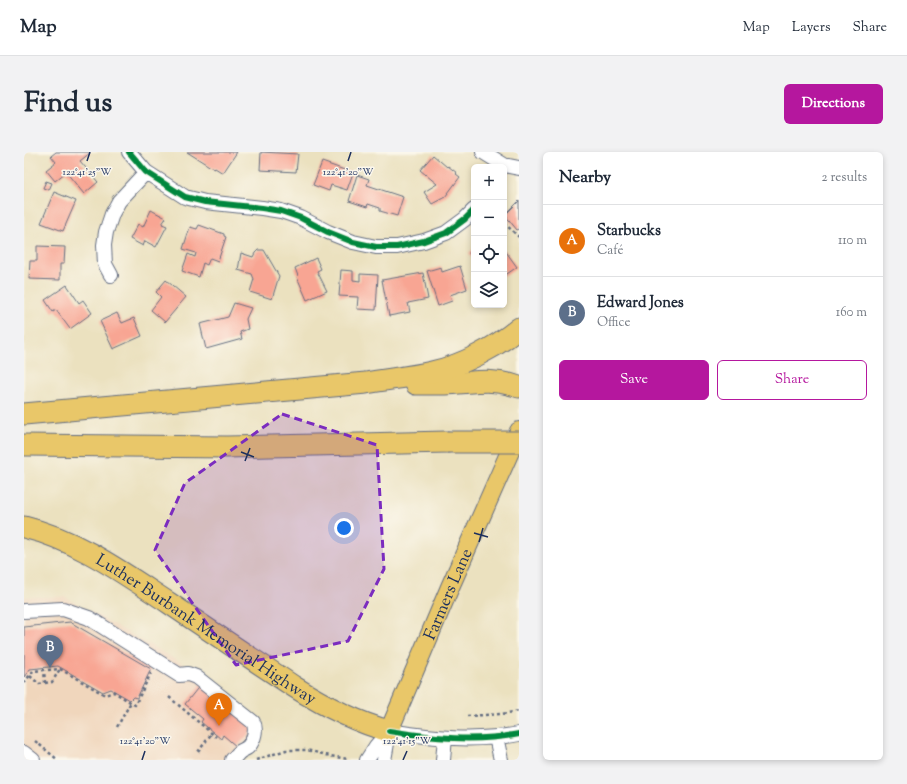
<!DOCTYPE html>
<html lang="en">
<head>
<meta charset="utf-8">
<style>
	:root { --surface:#fff; --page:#f2f2f3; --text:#1f2937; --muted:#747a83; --line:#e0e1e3; --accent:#b5179e }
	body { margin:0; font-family:"Sorts Mill Goudy",serif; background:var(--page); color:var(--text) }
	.controls { position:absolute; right:12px; top:12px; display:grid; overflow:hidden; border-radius:6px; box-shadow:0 2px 6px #0003 }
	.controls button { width:36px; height:36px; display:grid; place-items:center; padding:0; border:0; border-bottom:1px solid var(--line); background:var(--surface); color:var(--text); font:20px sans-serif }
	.you { position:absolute; left:320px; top:376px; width:14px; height:14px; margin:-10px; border:3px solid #fff; border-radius:50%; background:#1a73e8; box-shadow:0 0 0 6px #1a73e833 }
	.badge { display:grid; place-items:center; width:26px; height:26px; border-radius:50%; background:var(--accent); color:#fff; font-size:13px; font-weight:700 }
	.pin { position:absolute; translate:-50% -33px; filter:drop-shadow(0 1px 2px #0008) }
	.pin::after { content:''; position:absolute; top:21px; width:14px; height:12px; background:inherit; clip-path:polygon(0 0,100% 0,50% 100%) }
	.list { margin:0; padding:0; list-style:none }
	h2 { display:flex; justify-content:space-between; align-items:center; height:52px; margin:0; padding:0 16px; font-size:17px }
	h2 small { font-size:13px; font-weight:400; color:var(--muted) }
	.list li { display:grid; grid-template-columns:26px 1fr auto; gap:12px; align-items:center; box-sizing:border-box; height:72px; padding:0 16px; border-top:1px solid var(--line) }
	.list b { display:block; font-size:15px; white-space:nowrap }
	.list p { margin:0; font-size:13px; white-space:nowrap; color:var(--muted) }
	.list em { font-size:13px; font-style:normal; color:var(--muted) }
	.actions { display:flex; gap:8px; padding:12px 16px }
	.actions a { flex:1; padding:9px 0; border:1px solid var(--accent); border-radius:6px; text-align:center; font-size:14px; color:var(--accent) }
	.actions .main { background:var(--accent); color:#fff }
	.icon { flex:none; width:22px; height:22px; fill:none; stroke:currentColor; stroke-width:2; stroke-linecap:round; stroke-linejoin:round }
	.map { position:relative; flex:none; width:495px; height:608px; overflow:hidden; border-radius:6px }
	header { display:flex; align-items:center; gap:24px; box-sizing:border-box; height:56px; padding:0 20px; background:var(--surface); border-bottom:1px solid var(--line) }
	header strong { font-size:19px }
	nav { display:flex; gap:22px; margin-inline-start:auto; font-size:14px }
	.intro { display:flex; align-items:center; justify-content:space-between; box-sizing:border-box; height:96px; padding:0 24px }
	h1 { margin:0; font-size:28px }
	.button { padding:10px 18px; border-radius:6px; background:var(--accent); color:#fff; font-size:14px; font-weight:700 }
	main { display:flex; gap:24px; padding:0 24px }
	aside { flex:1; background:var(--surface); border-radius:6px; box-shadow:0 2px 6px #0003 }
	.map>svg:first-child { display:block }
	.built { fill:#f0d6bc }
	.building { fill:#f8a593 }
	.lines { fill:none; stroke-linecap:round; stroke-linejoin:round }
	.minor-casing { stroke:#646d80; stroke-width:16 }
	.major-casing { stroke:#646d80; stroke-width:20 }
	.highway-casing { stroke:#646d80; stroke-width:23 }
	.path { stroke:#646d80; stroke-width:2.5; stroke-dasharray:3 3; stroke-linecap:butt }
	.minor { stroke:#fff; stroke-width:14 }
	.major { stroke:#e9c769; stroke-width:18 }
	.highway { stroke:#e9c769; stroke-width:21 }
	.highway-bridge-casing { stroke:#646d80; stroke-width:23; stroke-linecap:butt }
	.highway-bridge { stroke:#e9c769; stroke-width:21 }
	.cycleway-casing { stroke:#fbf7ec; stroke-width:8 }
	.cycleway { stroke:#00873e; stroke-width:6 }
	.marked { fill:#7b2cbf; fill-opacity:0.2; stroke:#7b2cbf; stroke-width:3; stroke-dasharray:8 5; stroke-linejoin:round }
	.ticks { fill:none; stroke:#1b2f5e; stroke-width:1.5 }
	.labels { text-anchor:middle; stroke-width:3; stroke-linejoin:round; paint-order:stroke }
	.street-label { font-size:17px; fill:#1b2f5e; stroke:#fbf7ec }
	.ticks-label { font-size:10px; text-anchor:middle; fill:#1b2f5e; stroke:#fbf7ec; stroke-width:3; stroke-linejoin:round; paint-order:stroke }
</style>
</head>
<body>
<header>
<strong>Map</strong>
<nav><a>Map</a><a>Layers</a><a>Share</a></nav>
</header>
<div class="intro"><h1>Find us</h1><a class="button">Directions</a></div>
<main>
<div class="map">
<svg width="495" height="608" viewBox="0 0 495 608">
	<rect width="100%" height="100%" fill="#fbf7ec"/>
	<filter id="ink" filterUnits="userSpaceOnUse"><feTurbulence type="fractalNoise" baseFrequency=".025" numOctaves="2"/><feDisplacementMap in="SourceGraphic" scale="8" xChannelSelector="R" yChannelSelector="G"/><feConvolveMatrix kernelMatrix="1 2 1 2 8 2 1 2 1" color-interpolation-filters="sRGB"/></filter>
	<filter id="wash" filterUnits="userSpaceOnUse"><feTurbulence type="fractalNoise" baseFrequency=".012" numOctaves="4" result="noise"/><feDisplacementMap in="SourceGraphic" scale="16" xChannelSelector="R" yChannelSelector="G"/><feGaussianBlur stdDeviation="0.9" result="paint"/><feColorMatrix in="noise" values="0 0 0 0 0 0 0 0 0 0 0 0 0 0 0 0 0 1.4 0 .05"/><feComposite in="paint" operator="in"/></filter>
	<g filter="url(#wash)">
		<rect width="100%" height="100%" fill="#ebe1bf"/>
		<!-- built -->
		<path class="built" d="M 0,445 L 41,445 L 173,520 L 235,572 L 216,608 L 0,608 Z"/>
		<g id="blocks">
			<!-- building -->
			<path class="building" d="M 32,0 L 65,0 L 66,1 L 56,9 L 74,30 L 60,42 L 42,20 L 31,29 L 22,18 L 32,10 L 27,4 Z
				M 163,0 L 213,0 L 199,21 L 191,16 L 190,17 Z
				M 237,0 L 274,2 L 272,20 L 236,18 Z
				M 409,3 L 423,15 L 424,14 L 433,21 L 432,22 L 436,25 L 421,45 L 408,52 L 400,40 L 413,32 L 396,18 Z
				M 298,10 L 329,21 L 323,38 L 307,33 L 305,39 L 289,33 Z
				M 333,23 L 345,27 L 343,33 L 379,45 L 373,64 L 356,59 L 356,56 L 344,52 L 343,55 L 325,49 Z
				M 22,29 L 28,31 L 25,38 L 19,36 Z
				M 30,40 L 52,49 L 39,79 L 17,71 Z
				M 495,49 L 495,77 L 493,78 L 481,63 Z
				M 127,58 L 142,66 L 138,72 L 143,74 L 132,95 L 121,89 L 119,94 L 106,87 L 114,72 L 119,75 Z
				M 175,73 L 200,82 L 200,84 L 202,85 L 194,109 L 186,106 L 183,113 L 179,111 L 175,125 L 158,119 L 164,102 L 171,105 L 172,101 L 159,97 L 166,75 L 173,77 Z
				M 13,94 L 41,95 L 40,112 L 36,112 L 36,128 L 5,127 L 6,109 L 13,109 Z
				M 450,97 L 450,107 L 445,101 Z
				M 480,97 L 493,115 L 480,124 Z
				M 234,98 L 240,98 L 255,124 L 248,147 L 226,140 L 230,127 L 228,122 L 214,118 L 217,101 L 229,105 L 231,101 Z
				M 292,106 L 297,117 L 293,119 L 303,139 L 283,148 L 273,125 L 274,124 L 271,116 Z
				M 436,114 L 443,137 L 426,143 L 428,149 L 414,154 L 403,119 L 417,115 L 418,120 Z
				M 317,118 L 329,119 L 329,128 L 336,129 L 336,122 L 354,123 L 352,158 L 333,157 L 334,145 L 315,144 Z
				M 399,121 L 404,147 L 384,151 L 386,160 L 365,164 L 358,128 Z
				M 142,128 L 162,145 L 141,170 L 127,158 L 137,145 L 132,140 Z
				M 43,133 L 55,151 L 59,148 L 68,161 L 46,177 L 32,158 L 29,160 L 21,148 Z
				M 210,151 L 227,156 L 222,167 L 224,177 L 216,180 L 218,187 L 182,197 L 176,172 L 204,165 Z
				M 93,161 L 98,171 L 110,166 L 118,184 L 89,197 L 76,169 Z
				M 46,470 L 127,517 L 113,546 L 109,545 L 106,548 L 87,537 L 79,540 L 34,514 L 6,517 L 0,525 L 0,475 Z
				M 177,532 L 230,576 L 213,595 L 199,583 L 197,587 L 177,570 L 179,567 L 161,552 Z"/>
		</g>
	</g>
	<g filter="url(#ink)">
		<use href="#blocks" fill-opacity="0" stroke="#646d80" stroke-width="1"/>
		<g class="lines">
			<!-- minor casing -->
			<g class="minor-casing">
				<path id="minor" d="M 105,0 L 122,20 L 161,45 L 181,50 L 238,56 L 257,59 L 277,66 L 304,80 L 329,90 L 352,95 L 373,95 L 400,89 L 422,81 L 441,67 L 450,58
					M 459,0 L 480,13 L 495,16
					M 87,123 L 81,112 L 80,93 L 82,80 L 88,62 L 95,49 L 122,20
					M 0,459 L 39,457 L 65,466 L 155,523 L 164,522 L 172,525 L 229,570 C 233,577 230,588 225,594 C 223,597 220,597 217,599 C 214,601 211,605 208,608
					M 365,579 C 408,586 452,590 495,582
					M 472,585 L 477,608
					M 0,601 L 9,608
					M 343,608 L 352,594 L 365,579
					M 360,608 L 365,580
					M 419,608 L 421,586"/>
			</g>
			<!-- major casing -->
			<g class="major-casing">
				<g id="major">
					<path id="s1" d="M 365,579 L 426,435 L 495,279"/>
				</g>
			</g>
			<!-- highway casing -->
			<g class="highway-casing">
				<g id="highway">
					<path d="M 392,232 C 402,232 411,232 421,232 C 449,231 467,225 495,235"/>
					<path d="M 0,262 L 342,231 C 364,227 387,225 408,220 C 439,213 471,196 495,176"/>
					<path d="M 0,293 L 203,295 L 423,290"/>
					<path id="s2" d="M 0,375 C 54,388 99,421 145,451 C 186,479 227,506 269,534 C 299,553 331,570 365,579"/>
				</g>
			</g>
			<!-- path -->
			<path class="path" d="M 480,71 L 495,85
				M 6,524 L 15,532 L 21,531 L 20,518
				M 0,531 L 9,519 L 36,517 L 81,543 L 90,540 L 111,553 L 127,521
				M 21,531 L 28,530 L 36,517
				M 145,545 L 192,585
				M 443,564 L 478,562 L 495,559
				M 93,575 L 107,550
				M 11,589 L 34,608
				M 174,600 L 188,581
				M 232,608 L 262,598 L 283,598 L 306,604 L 324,607 L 324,608"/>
			<!-- minor -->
			<use href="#minor" class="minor"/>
			<!-- major -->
			<use href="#major" class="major"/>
			<!-- highway -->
			<use href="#highway" class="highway"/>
			<!-- highway-bridge casing -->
			<g class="highway-bridge-casing">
				<path id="highway-bridge" d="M 423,290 L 495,290"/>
			</g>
			<!-- highway-bridge -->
			<use href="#highway-bridge" class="highway-bridge"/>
			<!-- cycleway casing -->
			<g class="cycleway-casing">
				<path id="cycleway" d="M 105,0 L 122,20 L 161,45 L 181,50 L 238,56 L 257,59 L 277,66 L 304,80 L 329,90 L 352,95 L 373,95 L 400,89 L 422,81 L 441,67 L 450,58
					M 365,579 C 408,586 452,590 495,582"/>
			</g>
			<!-- cycleway -->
			<use href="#cycleway" class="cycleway"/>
		</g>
	</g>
	<!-- marked area -->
	<path class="marked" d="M 258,262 L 353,293 L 360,417 L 324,489 L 212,513 L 131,398 L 161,331 Z"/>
	<!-- ticks -->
	<path class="ticks" d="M 63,9 L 66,0M 324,9 L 327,0M 217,300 L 230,305M 221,309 L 226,296M 450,381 L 464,385M 455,390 L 459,376M 118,608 L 121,599M 379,608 L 383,599"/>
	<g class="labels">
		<!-- street labels -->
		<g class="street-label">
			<text dy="6" stroke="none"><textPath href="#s1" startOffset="149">Farmers Lane</textPath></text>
			<text dy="6" stroke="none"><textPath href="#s2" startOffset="210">Luther Burbank Memorial Highway</textPath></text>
		</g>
	</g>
	<g class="ticks-label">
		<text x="63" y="23">122°41'25"W</text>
		<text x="324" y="23">122°41'20"W</text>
		<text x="121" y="592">122°41'20"W</text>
		<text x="383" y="592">122°41'15"W</text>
	</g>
</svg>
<div class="controls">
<button>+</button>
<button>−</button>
<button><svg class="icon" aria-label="locate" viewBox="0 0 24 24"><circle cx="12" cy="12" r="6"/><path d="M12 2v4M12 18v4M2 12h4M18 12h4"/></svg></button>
<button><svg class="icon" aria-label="layers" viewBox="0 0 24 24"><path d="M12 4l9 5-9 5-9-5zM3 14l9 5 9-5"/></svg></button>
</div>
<div class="you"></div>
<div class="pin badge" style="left:195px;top:574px;background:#e8710a">A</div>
<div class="pin badge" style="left:26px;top:516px;background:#5c6f8a">B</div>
</div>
<aside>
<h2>Nearby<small>2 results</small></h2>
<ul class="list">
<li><span class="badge" style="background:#e8710a">A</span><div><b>Starbucks</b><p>Café</p></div><em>110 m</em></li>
<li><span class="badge" style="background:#5c6f8a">B</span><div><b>Edward Jones</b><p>Office</p></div><em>160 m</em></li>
</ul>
<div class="actions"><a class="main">Save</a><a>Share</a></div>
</aside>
</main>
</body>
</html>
